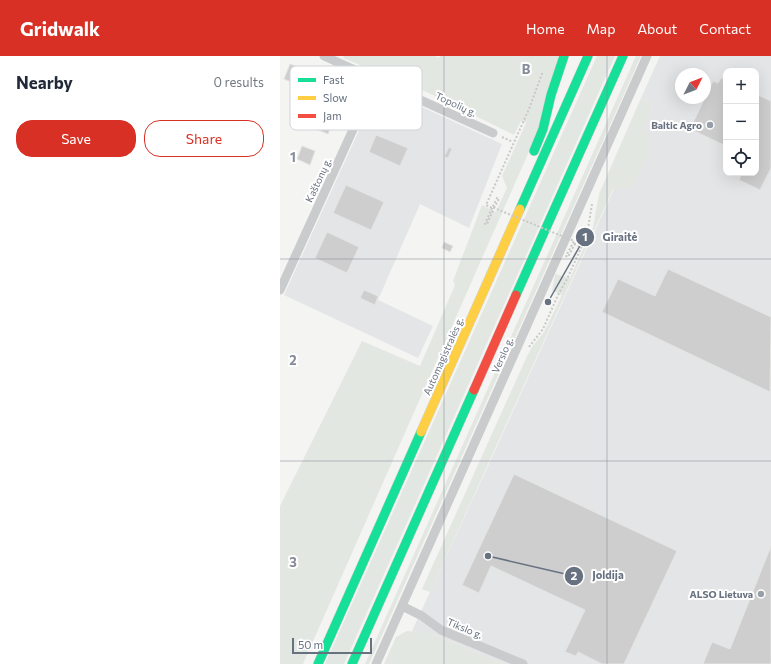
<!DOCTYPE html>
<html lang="en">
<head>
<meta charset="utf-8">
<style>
	:root { --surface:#fff; --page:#f2f2f3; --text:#1f2937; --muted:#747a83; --line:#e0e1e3; --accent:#d93025 }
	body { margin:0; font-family:Commissioner,sans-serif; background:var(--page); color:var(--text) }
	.controls { position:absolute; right:12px; top:12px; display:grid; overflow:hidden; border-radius:8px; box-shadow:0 4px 16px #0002 }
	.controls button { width:36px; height:36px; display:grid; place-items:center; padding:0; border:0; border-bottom:1px solid var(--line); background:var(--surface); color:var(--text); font:20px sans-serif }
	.compass { position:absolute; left:395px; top:12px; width:36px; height:36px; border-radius:50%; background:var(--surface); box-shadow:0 4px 16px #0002; rotate:48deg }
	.scale { position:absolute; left:12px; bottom:10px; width:80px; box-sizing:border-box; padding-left:4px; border:2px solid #677180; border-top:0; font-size:11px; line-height:14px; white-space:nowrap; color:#677180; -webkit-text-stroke:3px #fff; paint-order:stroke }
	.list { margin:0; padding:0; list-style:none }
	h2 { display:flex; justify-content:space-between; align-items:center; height:52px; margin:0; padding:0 16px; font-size:17px }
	h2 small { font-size:13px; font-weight:400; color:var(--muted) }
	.actions { display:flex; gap:8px; padding:12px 16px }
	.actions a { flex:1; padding:9px 0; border:1px solid var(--accent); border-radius:16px; text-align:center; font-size:14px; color:var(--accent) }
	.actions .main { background:var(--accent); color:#fff }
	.icon { flex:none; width:22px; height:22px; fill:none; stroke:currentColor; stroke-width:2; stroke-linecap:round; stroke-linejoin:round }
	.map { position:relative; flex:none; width:491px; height:608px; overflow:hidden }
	header { display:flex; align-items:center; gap:24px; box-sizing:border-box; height:56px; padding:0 20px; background:var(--accent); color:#fff }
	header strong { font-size:19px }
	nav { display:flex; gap:22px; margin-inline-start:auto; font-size:14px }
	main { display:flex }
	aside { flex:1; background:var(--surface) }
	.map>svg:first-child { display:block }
	.built { fill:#e4e5e6; fill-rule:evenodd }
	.green { fill:#e3e7e2 }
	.building { fill:#cececf; stroke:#e4e4e3 }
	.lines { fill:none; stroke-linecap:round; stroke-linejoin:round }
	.fast-casing { stroke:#d0d0d1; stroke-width:10 }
	.slow-casing { stroke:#d0d0d1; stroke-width:10 }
	.jam-casing { stroke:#d0d0d1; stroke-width:10 }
	.path { stroke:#c8c8c8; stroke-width:2; stroke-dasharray:2 2; stroke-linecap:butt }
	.street { stroke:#cacbcc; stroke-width:9 }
	.fast { stroke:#16e098; stroke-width:9 }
	.slow { stroke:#ffcf43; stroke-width:9 }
	.jam { stroke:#f24e42; stroke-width:9 }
	.path-bridge { stroke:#c8c8c8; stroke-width:2; stroke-dasharray:2 2; stroke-linecap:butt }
	.grid { fill:none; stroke:#848d98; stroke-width:1; stroke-opacity:0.55 }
	.poi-dot { fill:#989fa8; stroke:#fff; stroke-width:1.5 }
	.labels { text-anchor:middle; stroke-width:4; stroke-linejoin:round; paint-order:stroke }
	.street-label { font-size:10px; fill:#677180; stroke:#fff }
	.poi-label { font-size:10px; font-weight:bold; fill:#677180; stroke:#fff; text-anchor:end }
	.key { fill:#fff; stroke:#d1d4d9; stroke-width:1 }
	.key-label { font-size:11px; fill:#677180 }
	.grid-label { font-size:13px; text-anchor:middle; font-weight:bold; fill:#848d98; stroke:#fff; stroke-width:4; stroke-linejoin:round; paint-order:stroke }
	.leader { fill:none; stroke:#677180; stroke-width:1.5 }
	.callout-dot { fill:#677180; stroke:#fff; stroke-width:1.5 }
	.mark-label { font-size:12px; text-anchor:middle; font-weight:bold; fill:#fff }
	.callout-label { font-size:11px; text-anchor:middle; font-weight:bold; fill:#677180; stroke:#fff; stroke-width:4; stroke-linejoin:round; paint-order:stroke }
</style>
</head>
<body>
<header>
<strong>Gridwalk</strong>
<nav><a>Home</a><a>Map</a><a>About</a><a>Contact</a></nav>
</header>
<main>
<aside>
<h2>Nearby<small>0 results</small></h2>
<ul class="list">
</ul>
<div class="actions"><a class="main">Save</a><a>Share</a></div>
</aside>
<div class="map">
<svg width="491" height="608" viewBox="0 0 491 608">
	<rect width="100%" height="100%" fill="#f4f4f3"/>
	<!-- built -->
	<path class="built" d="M 380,0 L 491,0 L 491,608 L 225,608 L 154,579 L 132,575 L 208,410 L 372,49 L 361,42 ZM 446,15 L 476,15 L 476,117 L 446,117 ZM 401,18 L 425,18 L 425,42 L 401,42 Z
		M 103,33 L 222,88 L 189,172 L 140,148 L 98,244 L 153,270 L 138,302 L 4,239 L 97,35 Z"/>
	<!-- green -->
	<path class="green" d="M 64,0 L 155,0 L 158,2 L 161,0 L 279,0 L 259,73 L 23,608 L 0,608 L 0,450 L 82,285 L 140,310 L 175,229 L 173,225 L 202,149 L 216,156 L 227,132 L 222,120 L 246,67 L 241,65 L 234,79 L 151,38 L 63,2 Z
		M 317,0 L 335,0 L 64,608 L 45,608 Z
		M 356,0 L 361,0 L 89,608 L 85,608 Z
		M 361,42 L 372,49 L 361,74 L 367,77 C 368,80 370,83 370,86 C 371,98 357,124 349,133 L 333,133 L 150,536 L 142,533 L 247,300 L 252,291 L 264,276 L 282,239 L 272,235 L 275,218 L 290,222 L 313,171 L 319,138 Z
		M 127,575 L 143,576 L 154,579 L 225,608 L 104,608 L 116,581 Z"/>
	<!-- building -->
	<path class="building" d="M 10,8 L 27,14 L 21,30 L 4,23 Z
		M 441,22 L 446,24 L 446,90 L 410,73 L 433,25 L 438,27 Z
		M 476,38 L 491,45 L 491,112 L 480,134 L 459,124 L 462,117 L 476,117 Z
		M 40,62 L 52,67 L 48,78 L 36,73 Z
		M 96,79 L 128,92 L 120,110 L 89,96 Z
		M 22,90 L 35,95 L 30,109 L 17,103 Z
		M 169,91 L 172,93 L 168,102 L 164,101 Z
		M 66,129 L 104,146 L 91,174 L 53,157 Z
		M 47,176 L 79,191 L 67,217 L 35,202 Z
		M 164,186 L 173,190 L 170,196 L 162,192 Z
		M 388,213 L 491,261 L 490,336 L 322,256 L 338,223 L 375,240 Z
		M 84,234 L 98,240 L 95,249 L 80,242 Z
		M 234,418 L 397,495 L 344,608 L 322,608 L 298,596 L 296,600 L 285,596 L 305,554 L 211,510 L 199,537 L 182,529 Z
		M 491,490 L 491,608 L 423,608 L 432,586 L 450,593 Z"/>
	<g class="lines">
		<!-- fast casing -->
		<g class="fast-casing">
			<path id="fast" d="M 254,95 L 263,73 L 271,39 L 284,0
				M 240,153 L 308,0
				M 236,239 L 343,0
				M 38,608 L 141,376
				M 72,608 L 194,334"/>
		</g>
		<!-- slow casing -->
		<g class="slow-casing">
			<path id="slow" d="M 141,376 L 240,153"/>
		</g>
		<!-- jam casing -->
		<g class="jam-casing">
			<path id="jam" d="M 194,334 L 236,239"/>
		</g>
		<!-- path -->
		<path class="path" d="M 222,81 L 233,86
			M 214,152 L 219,143 L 217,142 L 212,152 L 206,149 L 249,53 L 263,15
			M 295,187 L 295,188 L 301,191
			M 249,291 L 263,273 L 278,239 L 287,223 L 307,179 L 312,148"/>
		<!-- street -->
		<path class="street" d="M 44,0 L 213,77
			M 0,234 L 96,23
			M 122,550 L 142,560 L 161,574 L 243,608
			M 96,608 L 367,0"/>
		<!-- fast -->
		<use href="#fast" class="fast"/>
		<!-- slow -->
		<use href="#slow" class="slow"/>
		<!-- jam -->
		<use href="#jam" class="jam"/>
		<!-- path-bridge -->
		<path class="path-bridge" d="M 212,152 L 205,168 L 207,168 L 214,152 L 294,185 L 286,200 L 288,201 L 295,188"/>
	</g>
	<!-- grid -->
	<path class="grid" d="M 164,0 L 164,608M 327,0 L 327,608M 0,203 L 491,203M 0,405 L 491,405"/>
	<!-- markers -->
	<g class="poi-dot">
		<circle cx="430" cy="69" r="4"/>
		<circle cx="481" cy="538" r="4"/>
	</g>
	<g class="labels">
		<!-- street labels -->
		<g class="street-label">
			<text transform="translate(176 48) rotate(25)" y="4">Topolių g.</text>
			<text transform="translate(38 124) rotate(-65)" y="4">Kaštonų g.</text>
			<text transform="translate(222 299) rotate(-66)" y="4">Verslo g.</text>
			<text transform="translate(163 300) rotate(-66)" y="4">Automagistralės g.</text>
			<text transform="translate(185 572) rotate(23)" y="4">Tikslo g.</text>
		</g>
		<!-- poi labels -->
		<g class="poi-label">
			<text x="422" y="73">Baltic Agro</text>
			<text x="473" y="542">ALSO Lietuva</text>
		</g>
	</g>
	<!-- legend -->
	<rect x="10" y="10" width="132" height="64" rx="6" class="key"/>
	<rect x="18" y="22" width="18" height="4" fill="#16e098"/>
	<rect x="18" y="40" width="18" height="4" fill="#ffcf43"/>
	<rect x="18" y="58" width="18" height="4" fill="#f24e42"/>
	<g class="key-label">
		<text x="43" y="28">Fast</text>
		<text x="43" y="46">Slow</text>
		<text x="43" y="64">Jam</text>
	</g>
	<g class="grid-label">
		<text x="246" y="18">B</text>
		<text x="13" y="106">1</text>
		<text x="13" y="309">2</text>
		<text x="13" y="511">3</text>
	</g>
	<!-- callouts -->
	<path class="leader" d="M268 246L305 181M208 500L294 520"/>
	<g class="callout-dot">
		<circle cx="268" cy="246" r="4"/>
		<circle cx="208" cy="500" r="4"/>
		<circle cx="305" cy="181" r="10"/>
		<circle cx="294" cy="520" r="10"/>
	</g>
	<g class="mark-label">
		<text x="305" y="185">1</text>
		<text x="294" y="524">2</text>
	</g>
	<g class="callout-label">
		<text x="340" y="185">Giraitė</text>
		<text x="328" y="523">Joldija</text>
	</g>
</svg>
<div class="controls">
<button>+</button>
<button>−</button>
<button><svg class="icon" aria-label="locate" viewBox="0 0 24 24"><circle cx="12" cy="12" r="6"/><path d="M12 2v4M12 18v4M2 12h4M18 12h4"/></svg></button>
</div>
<svg class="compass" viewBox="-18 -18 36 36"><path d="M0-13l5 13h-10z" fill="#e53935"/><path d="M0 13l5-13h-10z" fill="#747a83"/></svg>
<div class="scale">50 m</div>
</div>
</main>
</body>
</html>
